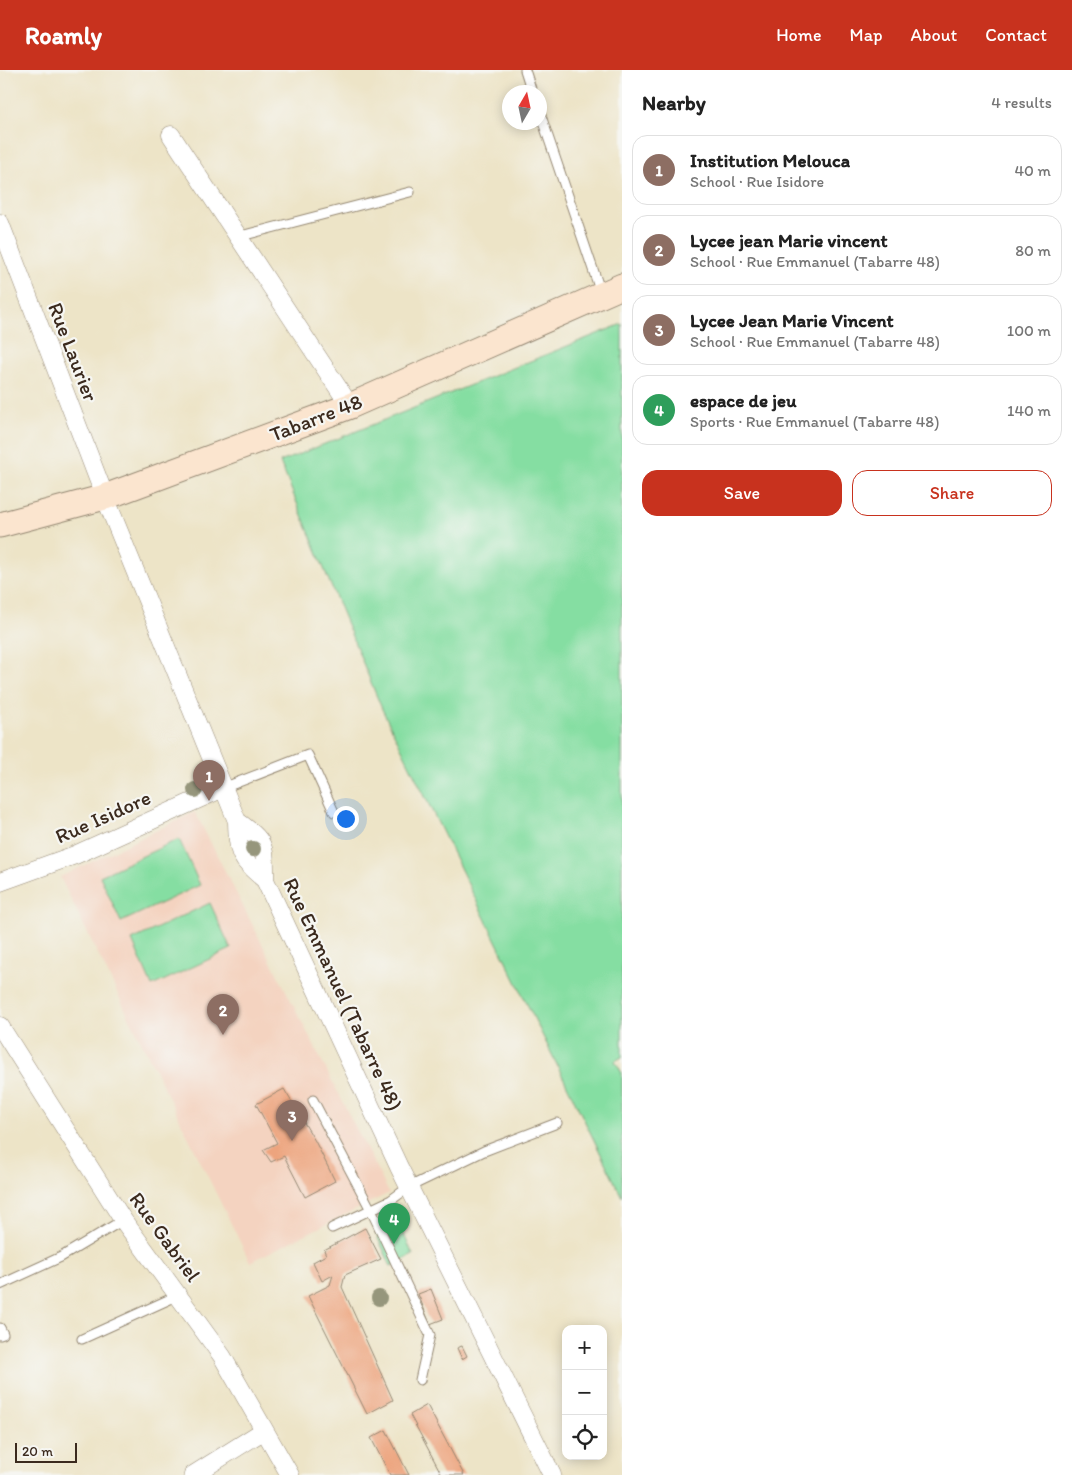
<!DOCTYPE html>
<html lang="en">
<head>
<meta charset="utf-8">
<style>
	:root { --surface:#fff; --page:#f6f6f6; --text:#222; --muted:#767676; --line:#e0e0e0; --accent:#c8321e }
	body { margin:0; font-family:Itim,sans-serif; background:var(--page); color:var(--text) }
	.controls { position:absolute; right:15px; bottom:15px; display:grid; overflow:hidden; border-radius:10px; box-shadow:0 2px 12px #0003 }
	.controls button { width:45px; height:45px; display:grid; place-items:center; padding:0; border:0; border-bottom:1px solid var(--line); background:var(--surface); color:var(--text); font:25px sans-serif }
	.compass { position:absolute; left:502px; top:15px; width:45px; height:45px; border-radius:50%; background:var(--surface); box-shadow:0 2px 12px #0003; rotate:9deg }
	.scale { position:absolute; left:15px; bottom:12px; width:62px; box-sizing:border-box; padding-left:5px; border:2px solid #3b2a1e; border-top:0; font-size:14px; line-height:18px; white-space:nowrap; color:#3b2a1e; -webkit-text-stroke:4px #f6f6f2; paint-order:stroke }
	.you { position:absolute; left:345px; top:748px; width:18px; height:18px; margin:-12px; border:4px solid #fff; border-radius:50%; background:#1a73e8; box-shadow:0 0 0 8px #1a73e833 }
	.badge { display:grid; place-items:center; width:32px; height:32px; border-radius:50%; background:var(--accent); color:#fff; font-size:16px; font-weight:700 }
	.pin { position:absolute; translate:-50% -41px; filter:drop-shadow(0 1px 2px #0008) }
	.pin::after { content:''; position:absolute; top:26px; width:18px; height:15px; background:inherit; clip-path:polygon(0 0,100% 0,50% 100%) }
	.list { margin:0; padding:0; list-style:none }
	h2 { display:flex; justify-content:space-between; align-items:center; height:65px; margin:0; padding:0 20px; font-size:21px }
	h2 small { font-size:16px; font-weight:400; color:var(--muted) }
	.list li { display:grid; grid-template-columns:32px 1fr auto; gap:15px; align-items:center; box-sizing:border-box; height:70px; margin:0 10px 10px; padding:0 10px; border:1px solid var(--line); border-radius:15px }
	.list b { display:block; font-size:19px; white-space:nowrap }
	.list p { margin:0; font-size:16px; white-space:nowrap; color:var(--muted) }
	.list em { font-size:16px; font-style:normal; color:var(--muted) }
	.actions { display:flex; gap:10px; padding:15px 20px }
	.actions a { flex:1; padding:11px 0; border:1px solid var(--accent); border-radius:15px; text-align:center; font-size:18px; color:var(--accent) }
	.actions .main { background:var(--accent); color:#fff }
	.icon { flex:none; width:28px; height:28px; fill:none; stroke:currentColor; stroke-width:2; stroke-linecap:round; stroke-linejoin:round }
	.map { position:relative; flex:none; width:622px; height:1405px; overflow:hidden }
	header { display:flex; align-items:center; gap:30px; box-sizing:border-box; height:70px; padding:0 25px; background:var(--accent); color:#fff }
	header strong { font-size:24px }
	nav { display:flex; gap:28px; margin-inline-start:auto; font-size:18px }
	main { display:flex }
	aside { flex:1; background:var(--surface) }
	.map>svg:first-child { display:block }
	.built { fill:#f4d3c0 }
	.green { fill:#85dea2; stroke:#608460 }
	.building { fill:#eda47e }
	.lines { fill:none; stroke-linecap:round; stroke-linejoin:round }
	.lane-casing { stroke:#948772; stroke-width:11 }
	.street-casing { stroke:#948772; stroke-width:19 }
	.secondary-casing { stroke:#948772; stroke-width:27 }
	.lane { stroke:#fff; stroke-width:9 }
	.street { stroke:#fff; stroke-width:18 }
	.secondary { stroke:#fbe5cf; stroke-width:25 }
	.tree { fill:#96967c }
	.labels { text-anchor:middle; stroke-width:4.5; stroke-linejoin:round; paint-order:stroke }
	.street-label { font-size:21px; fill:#3b2a1e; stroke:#f6f6f2 }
</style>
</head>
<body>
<header>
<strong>Roamly</strong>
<nav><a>Home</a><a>Map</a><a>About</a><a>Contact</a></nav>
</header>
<main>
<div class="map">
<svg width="622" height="1405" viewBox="0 0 622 1405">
	<rect width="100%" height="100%" fill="#f6f6f2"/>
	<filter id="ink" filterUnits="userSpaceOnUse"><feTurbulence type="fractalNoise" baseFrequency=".02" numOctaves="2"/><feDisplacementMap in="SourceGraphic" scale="10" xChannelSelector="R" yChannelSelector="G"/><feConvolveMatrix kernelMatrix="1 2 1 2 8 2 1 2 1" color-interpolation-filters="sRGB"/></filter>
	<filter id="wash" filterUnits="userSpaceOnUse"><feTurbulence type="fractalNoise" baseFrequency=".0096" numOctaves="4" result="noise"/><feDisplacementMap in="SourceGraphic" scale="20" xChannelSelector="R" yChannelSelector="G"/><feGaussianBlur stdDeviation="1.12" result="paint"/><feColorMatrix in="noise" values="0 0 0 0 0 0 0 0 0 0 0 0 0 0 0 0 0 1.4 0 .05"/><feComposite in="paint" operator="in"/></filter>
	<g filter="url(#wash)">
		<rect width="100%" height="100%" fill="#ede4c7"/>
		<!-- built -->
		<path class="built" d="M 195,742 L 389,1123 L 250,1192 L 60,807 Z"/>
		<!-- green -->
		<path class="green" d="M 622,254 L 622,987 L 615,991 L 622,1003 L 622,1127 L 382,639 L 280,392 Z
			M 179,769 L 200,815 L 121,852 L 100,806 Z
			M 210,833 L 231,879 L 152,916 L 132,870 Z
			M 398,1151 L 413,1185 L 391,1196 L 375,1162 Z"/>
		<g id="blocks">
			<!-- building -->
			<path class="building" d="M 284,1019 L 315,1071 L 335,1111 L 305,1127 L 284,1086 L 271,1092 L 263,1080 L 277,1073 L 256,1034 Z
				M 365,1158 L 381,1189 L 345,1205 L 342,1217 L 393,1330 L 367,1344 L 308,1226 L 330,1215 L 333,1205 L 322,1211 L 313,1192 L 326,1185 L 324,1180 Z
				M 431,1219 L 443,1249 L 430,1254 L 418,1224 Z
				M 462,1276 L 467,1286 L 462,1289 L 457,1278 Z
				M 427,1335 L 464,1405 L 442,1405 L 410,1345 Z
				M 386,1360 L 409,1405 L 390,1405 L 371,1368 Z"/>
		</g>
	</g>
	<g filter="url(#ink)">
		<use href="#blocks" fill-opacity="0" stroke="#948772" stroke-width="1"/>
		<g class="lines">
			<!-- lane casing -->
			<g class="lane-casing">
				<path id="lane" d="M 525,0 L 532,22
					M 540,43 L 601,223
					M 237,167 L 410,122
					M 223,718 L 308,685 L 334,742
					M 313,1030 L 371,1140 L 430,1265 L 420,1310
					M 332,1158 L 391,1130 L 409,1117 L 484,1081 L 557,1053
					M 0,1215 L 61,1187 L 123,1150
					M 0,1258 L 3,1264 L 0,1265
					M 82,1269 L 179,1225"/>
			</g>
			<!-- street casing -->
			<g class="street-casing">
				<path id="street" d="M 171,65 L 350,336
					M 0,153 L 105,427 L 237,751 C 238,785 239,788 265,810 L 399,1097 L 552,1405
					M 237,751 C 266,772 265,775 265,810
					M 0,812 L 75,785 L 223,718
					M 0,956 L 123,1150 L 222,1286 L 290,1405
					M 193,1405 L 263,1361"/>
			</g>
			<!-- secondary casing -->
			<g class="secondary-casing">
				<path id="secondary" d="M 0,455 L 105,427 L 350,336 L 622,216"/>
			</g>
			<!-- lane -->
			<use href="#lane" class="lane"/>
			<!-- street -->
			<use href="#street" class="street"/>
			<!-- secondary -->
			<use href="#secondary" class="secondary"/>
		</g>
		<!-- trees -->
		<g class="tree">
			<circle cx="195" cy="720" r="8"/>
			<circle cx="253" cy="779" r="8"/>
			<circle cx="392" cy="1150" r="8"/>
			<circle cx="379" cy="1228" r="8"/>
		</g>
	</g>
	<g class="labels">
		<!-- street labels -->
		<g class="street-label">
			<text transform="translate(73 282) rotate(69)" y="7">Rue Laurier</text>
			<text transform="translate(316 348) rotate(-21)" y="7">Tabarre 48</text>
			<text transform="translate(103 747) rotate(-24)" y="7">Rue Isidore</text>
			<text transform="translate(343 924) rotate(65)" y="7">Rue Emmanuel (Tabarre 48)</text>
			<text transform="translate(165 1167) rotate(54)" y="7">Rue Gabriel</text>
		</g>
	</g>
</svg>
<div class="controls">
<button>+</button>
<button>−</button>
<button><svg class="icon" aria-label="locate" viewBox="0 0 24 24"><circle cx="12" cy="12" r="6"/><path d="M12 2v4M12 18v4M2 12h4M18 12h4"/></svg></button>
</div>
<svg class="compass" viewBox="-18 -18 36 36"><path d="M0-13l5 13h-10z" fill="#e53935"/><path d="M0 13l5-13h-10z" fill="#767676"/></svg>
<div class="scale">20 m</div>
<div class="you"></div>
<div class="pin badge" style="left:209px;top:731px;background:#8d6e63">1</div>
<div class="pin badge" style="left:223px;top:965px;background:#8d6e63">2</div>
<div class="pin badge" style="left:292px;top:1071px;background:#8d6e63">3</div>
<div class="pin badge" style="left:394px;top:1174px;background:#2e9e5b">4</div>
</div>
<aside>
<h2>Nearby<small>4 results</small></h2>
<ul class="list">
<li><span class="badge" style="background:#8d6e63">1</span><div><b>Institution Melouca</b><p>School · Rue Isidore</p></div><em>40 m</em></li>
<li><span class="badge" style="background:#8d6e63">2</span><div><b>Lycee jean Marie vincent</b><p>School · Rue Emmanuel (Tabarre 48)</p></div><em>80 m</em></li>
<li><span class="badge" style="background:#8d6e63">3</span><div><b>Lycee Jean Marie Vincent</b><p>School · Rue Emmanuel (Tabarre 48)</p></div><em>100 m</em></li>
<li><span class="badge" style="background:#2e9e5b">4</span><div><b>espace de jeu</b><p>Sports · Rue Emmanuel (Tabarre 48)</p></div><em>140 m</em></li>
</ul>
<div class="actions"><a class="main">Save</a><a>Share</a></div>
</aside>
</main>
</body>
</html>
